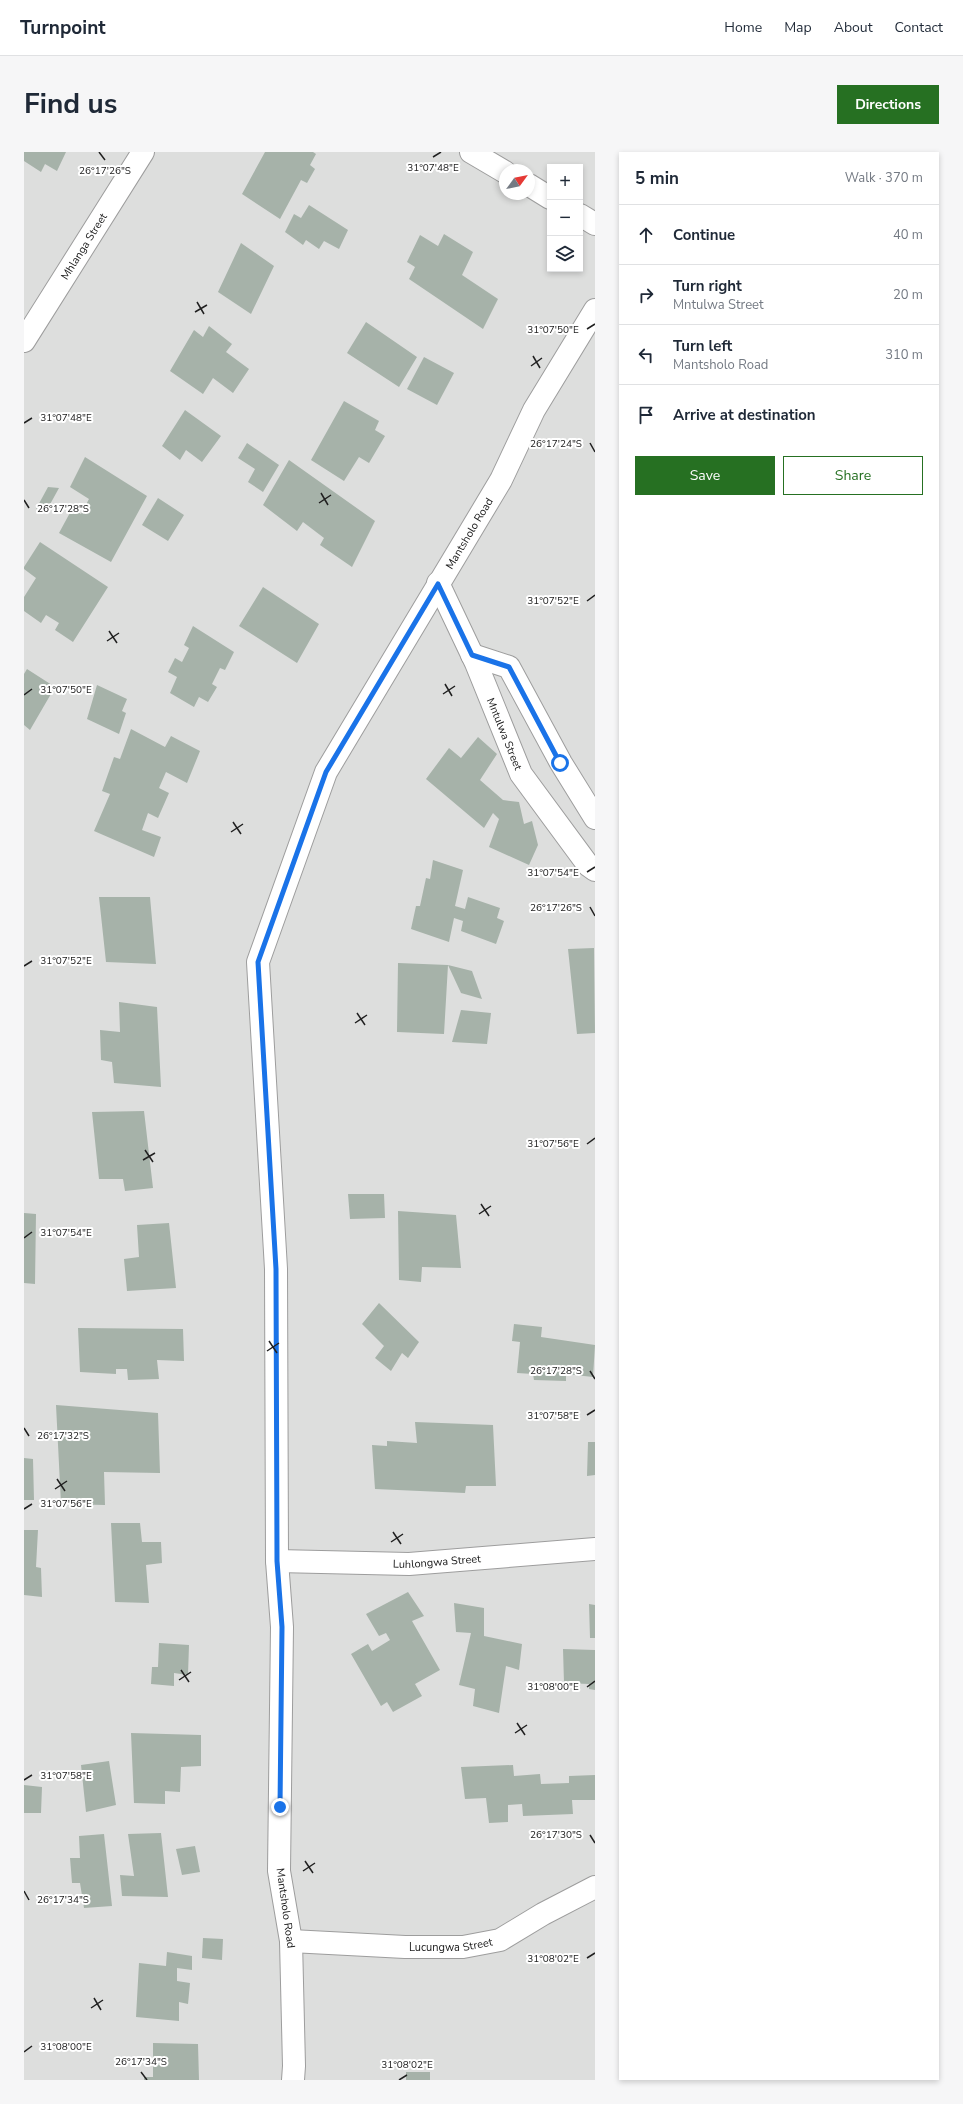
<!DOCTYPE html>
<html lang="en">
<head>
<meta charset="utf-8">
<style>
	:root { --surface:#fff; --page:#f6f6f7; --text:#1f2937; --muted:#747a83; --line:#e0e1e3; --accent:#267022 }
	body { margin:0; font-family:"Nunito Sans",sans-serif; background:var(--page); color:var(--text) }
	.controls { position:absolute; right:12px; top:12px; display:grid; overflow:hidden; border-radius:0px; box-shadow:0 2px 6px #0003 }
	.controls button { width:36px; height:36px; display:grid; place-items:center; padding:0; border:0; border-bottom:1px solid var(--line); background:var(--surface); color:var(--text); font:20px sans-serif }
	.compass { position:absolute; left:475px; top:12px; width:36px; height:36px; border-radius:50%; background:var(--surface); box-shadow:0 2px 6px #0003; rotate:57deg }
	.stop { position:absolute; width:12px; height:12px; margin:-9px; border:3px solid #1a73e8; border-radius:50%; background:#fff }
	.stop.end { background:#1a73e8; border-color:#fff; box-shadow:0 1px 4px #0008 }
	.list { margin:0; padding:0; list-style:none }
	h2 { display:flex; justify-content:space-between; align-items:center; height:52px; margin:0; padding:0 16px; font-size:17px }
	h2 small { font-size:13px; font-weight:400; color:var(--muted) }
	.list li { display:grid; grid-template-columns:26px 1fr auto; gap:12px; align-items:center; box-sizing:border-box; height:60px; padding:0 16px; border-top:1px solid var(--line) }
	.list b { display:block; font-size:15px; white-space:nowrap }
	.list p { margin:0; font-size:13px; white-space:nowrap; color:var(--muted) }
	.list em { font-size:13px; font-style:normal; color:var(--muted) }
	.actions { display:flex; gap:8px; padding:12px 16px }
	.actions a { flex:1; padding:9px 0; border:1px solid var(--accent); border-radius:0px; text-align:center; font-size:14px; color:var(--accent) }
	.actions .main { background:var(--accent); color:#fff }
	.icon { flex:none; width:22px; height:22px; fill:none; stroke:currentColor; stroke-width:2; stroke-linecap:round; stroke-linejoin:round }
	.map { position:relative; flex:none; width:571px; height:1928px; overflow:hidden; border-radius:0px }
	header { display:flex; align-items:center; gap:24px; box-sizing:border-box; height:56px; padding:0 20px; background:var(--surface); border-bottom:1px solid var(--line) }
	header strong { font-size:19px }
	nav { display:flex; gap:22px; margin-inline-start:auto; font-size:14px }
	.intro { display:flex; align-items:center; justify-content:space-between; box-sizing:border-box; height:96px; padding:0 24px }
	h1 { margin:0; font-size:28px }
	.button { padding:10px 18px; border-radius:0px; background:var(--accent); color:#fff; font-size:14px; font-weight:700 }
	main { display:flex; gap:24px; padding:0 24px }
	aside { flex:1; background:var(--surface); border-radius:0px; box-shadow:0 2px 6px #0003 }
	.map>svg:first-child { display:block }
	.residential { fill:#dddedd; fill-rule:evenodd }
	.building { fill:#a6b2a9 }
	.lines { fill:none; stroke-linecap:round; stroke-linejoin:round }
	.minor-casing { stroke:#9d9d9d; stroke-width:24 }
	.minor { stroke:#fff; stroke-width:22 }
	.route { stroke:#1a73e8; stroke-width:5 }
	.ticks { fill:none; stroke:#202020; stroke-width:1.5 }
	.labels { text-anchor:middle; stroke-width:4; stroke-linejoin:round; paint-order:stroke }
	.street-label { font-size:11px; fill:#202020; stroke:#fff }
	.ticks-label { font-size:10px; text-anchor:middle; fill:#202020; stroke:#fff; stroke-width:4; stroke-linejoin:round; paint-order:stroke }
</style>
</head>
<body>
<header>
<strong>Turnpoint</strong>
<nav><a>Home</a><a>Map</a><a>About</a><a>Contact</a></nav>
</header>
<div class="intro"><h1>Find us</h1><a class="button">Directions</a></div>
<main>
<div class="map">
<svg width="571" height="1928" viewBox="0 0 571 1928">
	<rect width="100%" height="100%" fill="#e7f0eb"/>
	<!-- residential -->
	<path class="residential" d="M 0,0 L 571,0 L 571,1928 L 0,1928 ZM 526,15 L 556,15 L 556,117 L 526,117 ZM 481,18 L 505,18 L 505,42 L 481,42 Z"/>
	<!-- building -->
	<path class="building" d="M 0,0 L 42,0 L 33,19 L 21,12 L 17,20 L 0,9 Z
		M 241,0 L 289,0 L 292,2 L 286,13 L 291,17 L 283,31 L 277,28 L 256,67 L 218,42 Z
		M 285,53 L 324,78 L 315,97 L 300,89 L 295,97 L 282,88 L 279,93 L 261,80 L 270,62 L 277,66 Z
		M 420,82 L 449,100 L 438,123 L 474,147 L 459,177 L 385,127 L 391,115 L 383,110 L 396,83 L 414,94 Z
		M 217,91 L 250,114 L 227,162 L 194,140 Z
		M 342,170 L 393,205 L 375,235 L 323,201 Z
		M 185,174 L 208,192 L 202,200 L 225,217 L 209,241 L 189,226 L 179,242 L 146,219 L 170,178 L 179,185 Z
		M 400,205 L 430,221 L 413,253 L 383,237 Z
		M 320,249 L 355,269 L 351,278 L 361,284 L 345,311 L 335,305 L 320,329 L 287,308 Z
		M 161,258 L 197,284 L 178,310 L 162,298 L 156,308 L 138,294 Z
		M 223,291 L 255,313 L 239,340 L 224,330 L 231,317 L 214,306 Z
		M 61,305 L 123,344 L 87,410 L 35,381 L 48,357 L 57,362 L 65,347 L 46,335 Z
		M 265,308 L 351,369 L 328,415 L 296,393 L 300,386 L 279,370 L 273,379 L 239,353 Z
		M 24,335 L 35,336 L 24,356 L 12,357 Z
		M 134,346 L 160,363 L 144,389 L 118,373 Z
		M 16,390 L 84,435 L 49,490 L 31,478 L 35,471 L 22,463 L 17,471 L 0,459 L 0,445 L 12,426 L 0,417 L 0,415 Z
		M 239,435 L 295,472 L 273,511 L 215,474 Z
		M 169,474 L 210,500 L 201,518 L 196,516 L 188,532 L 193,535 L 184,550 L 175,545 L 170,555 L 146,541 L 153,525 L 144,520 L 151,506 L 158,510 L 165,496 L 160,493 Z
		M 3,517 L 31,535 L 6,578 L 0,573 L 0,522 Z
		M 73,533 L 103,547 L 98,559 L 102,561 L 95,582 L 63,567 Z
		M 107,577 L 141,595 L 147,584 L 176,599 L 163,631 L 142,620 L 135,636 L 145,641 L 134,666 L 124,661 L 118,678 L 137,685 L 130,705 L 70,679 L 86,642 L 78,639 L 90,605 L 96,607 Z
		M 454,585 L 473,602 L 456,628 L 479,648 L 495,650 L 500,672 L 508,669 L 514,693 L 505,713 L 465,695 L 475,667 L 469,661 L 460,676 L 402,627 L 425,596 L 437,606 Z
		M 409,708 L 439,718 L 431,754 L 441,757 L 444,745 L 476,756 L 473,766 L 480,769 L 472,792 L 437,779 L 439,769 L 430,766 L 425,790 L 387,777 L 392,754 L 396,754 L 402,726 L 406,727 Z
		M 75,745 L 126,745 L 132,812 L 82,810 Z
		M 570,796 L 571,881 L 553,882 L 544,797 Z
		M 374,811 L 424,813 L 420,882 L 373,880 Z
		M 424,813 L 448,819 L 458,847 L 437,841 Z
		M 95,850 L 133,855 L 137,935 L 90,931 L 88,910 L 77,908 L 76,878 L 96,880 Z
		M 437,858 L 467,861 L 463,892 L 428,890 Z
		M 120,959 L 129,1036 L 101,1039 L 99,1027 L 75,1027 L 68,960 Z
		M 324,1042 L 360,1042 L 361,1066 L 326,1067 Z
		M 374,1059 L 432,1063 L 437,1116 L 398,1115 L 397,1130 L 375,1128 Z
		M 0,1061 L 12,1062 L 11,1132 L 0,1131 Z
		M 145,1071 L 152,1136 L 103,1139 L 100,1107 L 115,1105 L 113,1073 Z
		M 355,1151 L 395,1190 L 384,1206 L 378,1201 L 367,1219 L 351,1206 L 360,1194 L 338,1172 Z
		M 490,1172 L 518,1175 L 517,1185 L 571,1193 L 569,1225 L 542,1222 L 542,1229 L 510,1228 L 509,1222 L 493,1221 L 496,1190 L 488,1189 Z
		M 54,1176 L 159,1177 L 160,1209 L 133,1208 L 135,1227 L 104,1228 L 103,1217 L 92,1217 L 92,1222 L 56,1220 Z
		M 32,1253 L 134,1261 L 136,1321 L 80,1320 L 81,1353 L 37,1352 Z
		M 391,1270 L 469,1273 L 472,1334 L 442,1334 L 441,1341 L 351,1337 L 348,1293 L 363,1294 L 363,1289 L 393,1291 Z
		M 564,1290 L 571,1290 L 571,1323 L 563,1324 Z
		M 0,1306 L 9,1307 L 10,1348 L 0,1348 Z
		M 87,1371 L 116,1371 L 118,1390 L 137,1390 L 138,1411 L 122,1413 L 125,1451 L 91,1450 Z
		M 0,1378 L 14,1378 L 12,1415 L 17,1416 L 18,1445 L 0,1443 Z
		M 384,1440 L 400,1464 L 388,1469 L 416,1518 L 391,1532 L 398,1544 L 369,1560 L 363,1550 L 357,1554 L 327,1502 L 344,1492 L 348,1499 L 366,1488 L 362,1481 L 355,1484 L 342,1462 Z
		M 430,1451 L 460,1456 L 460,1484 L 498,1492 L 495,1518 L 482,1514 L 475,1561 L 449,1554 L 451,1537 L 435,1533 L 447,1481 L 432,1480 Z
		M 565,1452 L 571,1453 L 571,1486 L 566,1486 Z
		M 135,1491 L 165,1493 L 164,1523 L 150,1521 L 150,1534 L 127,1532 L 128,1515 L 134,1515 Z
		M 539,1497 L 571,1498 L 571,1538 L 565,1537 L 565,1532 L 540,1531 Z
		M 107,1581 L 177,1583 L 177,1614 L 157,1615 L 156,1640 L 141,1639 L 141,1652 L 110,1651 Z
		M 85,1609 L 92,1653 L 62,1660 L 57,1613 Z
		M 489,1613 L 490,1624 L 516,1622 L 517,1632 L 545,1631 L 545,1624 L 571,1623 L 571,1648 L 548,1648 L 549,1662 L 499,1664 L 498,1652 L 484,1653 L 484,1670 L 465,1671 L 462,1646 L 441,1647 L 437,1615 Z
		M 0,1633 L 18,1635 L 17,1661 L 0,1661 Z
		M 137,1681 L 144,1745 L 98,1744 L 96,1723 L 110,1724 L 104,1682 Z
		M 80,1682 L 88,1754 L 60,1756 L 56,1731 L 48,1731 L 46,1706 L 56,1706 L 55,1684 Z
		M 171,1694 L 176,1720 L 158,1723 L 152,1697 Z
		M 179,1786 L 199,1787 L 198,1808 L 178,1806 Z
		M 143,1800 L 168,1804 L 168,1818 L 153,1816 L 153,1829 L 166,1831 L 164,1852 L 155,1850 L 155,1869 L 112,1865 L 115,1811 L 142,1814 Z
		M 129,1891 L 174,1892 L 175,1928 L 120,1928 L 120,1925 L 129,1925 Z
		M 382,1920 L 406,1920 L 406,1928 L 382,1928 Z"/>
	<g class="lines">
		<!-- minor casing -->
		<g class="minor-casing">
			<g id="minor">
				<path d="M 447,0 L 481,20"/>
				<path d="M 505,33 L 526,46"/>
				<path d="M 556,63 L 571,72"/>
				<path id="s1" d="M 0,189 L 119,0"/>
				<path id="s2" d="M 414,431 L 452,511 L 497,622 L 564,713 L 571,718"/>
				<path d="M 448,503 L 485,515 L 537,611 L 571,666"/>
				<path id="s3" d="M 253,1409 L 385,1412 L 571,1397"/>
				<path id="s4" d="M 267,1789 L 381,1795 L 439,1795 L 476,1788 L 519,1762 L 571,1735"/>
				<path id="s5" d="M 269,1928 L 270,1914 L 267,1789 L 255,1719 L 258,1475 L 253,1409 L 252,1117 L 234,810 L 302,620 L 477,328 L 510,258 L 571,158"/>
			</g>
		</g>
		<!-- minor -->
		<use href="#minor" class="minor"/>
	</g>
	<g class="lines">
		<!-- route -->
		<path class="route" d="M 256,1655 L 258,1475 L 253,1409 L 252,1117 L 234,810 L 302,620 L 414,432 L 448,503 L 485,515 L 536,611"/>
	</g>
	<!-- ticks -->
	<path class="ticks" d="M 75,0 L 81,8M 409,5 L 417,0M 173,150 L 180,162M 171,160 L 183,153M 563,177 L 571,172M 509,204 L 516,216M 507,214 L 518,206M 0,271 L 8,266M 566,291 L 571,300M 297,341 L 304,353M 0,348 L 5,356M 295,351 L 307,343M 563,449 L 571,443M 85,479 L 93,491M 83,489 L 95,481M 421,532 L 428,544M 419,542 L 431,534M 0,543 L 8,537M 209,670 L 217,682M 207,680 L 219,672M 563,720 L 571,715M 566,755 L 571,764M 0,814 L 8,809M 333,861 L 341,873M 331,871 L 343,863M 563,992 L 571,986M 121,998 L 129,1010M 119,1008 L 131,1001M 457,1052 L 465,1064M 455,1062 L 467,1054M 0,1086 L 8,1080M 245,1189 L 253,1201M 243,1199 L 255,1191M 566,1219 L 571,1227M 563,1263 L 571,1258M 0,1276 L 5,1284M 33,1327 L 41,1339M 31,1337 L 43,1329M 0,1357 L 8,1352M 369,1380 L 377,1392M 367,1390 L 379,1382M 157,1518 L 165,1530M 155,1528 L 167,1520M 563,1535 L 571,1529M 493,1571 L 501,1583M 491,1581 L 503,1573M 0,1628 L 8,1623M 566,1683 L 571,1691M 281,1709 L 289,1721M 279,1719 L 291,1711M 0,1739 L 5,1748M 563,1806 L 571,1801M 70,1846 L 77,1858M 67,1856 L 79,1848M 0,1900 L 8,1894M 117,1920 L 123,1928M 375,1928 L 383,1923"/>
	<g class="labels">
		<!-- street labels -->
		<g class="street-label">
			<text dy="4" stroke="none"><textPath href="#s1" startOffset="112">Mhlanga Street</textPath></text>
			<text dy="4" stroke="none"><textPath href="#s5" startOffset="1600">Mantsholo Road</textPath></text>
			<text dy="4" stroke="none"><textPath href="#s2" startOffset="165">Mntulwa Street</textPath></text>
			<text dy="4" stroke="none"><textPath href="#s3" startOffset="160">Luhlongwa Street</textPath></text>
			<text transform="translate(262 1756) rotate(82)" y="4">Mantsholo Road</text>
			<text dy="4" stroke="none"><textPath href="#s4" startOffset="160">Lucungwa Street</textPath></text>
		</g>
	</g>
	<g class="ticks-label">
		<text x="409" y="19">31°07'48"E</text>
		<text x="81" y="22">26°17'26"S</text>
		<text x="529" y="181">31°07'50"E</text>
		<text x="42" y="269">31°07'48"E</text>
		<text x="532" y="295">26°17'24"S</text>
		<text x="39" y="360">26°17'28"S</text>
		<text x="529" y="452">31°07'52"E</text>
		<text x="42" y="541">31°07'50"E</text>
		<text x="529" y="724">31°07'54"E</text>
		<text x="532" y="759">26°17'26"S</text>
		<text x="42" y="812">31°07'52"E</text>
		<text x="529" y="995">31°07'56"E</text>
		<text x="42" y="1084">31°07'54"E</text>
		<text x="532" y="1222">26°17'28"S</text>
		<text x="529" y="1267">31°07'58"E</text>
		<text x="39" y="1287">26°17'32"S</text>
		<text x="42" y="1355">31°07'56"E</text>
		<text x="529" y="1538">31°08'00"E</text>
		<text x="42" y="1627">31°07'58"E</text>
		<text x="532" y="1686">26°17'30"S</text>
		<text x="39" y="1751">26°17'34"S</text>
		<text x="529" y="1810">31°08'02"E</text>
		<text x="42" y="1898">31°08'00"E</text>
		<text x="117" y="1913">26°17'34"S</text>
		<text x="383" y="1916">31°08'02"E</text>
	</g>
</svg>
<div class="controls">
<button>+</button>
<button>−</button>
<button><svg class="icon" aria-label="layers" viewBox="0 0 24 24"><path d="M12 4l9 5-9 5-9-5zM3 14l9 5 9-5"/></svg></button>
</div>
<svg class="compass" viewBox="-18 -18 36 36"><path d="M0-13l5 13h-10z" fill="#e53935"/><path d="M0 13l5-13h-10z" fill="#747a83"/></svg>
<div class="stop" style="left:536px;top:611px"></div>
<div class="stop end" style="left:256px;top:1655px"></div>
</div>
<aside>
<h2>5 min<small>Walk · 370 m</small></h2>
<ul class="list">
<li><svg class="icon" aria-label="ahead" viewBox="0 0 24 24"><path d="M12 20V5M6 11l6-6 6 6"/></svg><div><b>Continue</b></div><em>40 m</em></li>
<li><svg class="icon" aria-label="right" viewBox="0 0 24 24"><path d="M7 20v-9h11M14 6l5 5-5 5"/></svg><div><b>Turn right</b><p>Mntulwa Street</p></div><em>20 m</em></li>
<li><svg class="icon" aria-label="left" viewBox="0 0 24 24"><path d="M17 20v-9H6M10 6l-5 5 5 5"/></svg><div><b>Turn left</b><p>Mantsholo Road</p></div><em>310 m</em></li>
<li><svg class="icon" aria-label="arrive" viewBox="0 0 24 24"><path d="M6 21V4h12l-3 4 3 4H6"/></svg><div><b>Arrive at destination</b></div></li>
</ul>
<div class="actions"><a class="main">Save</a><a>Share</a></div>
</aside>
</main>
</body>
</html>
